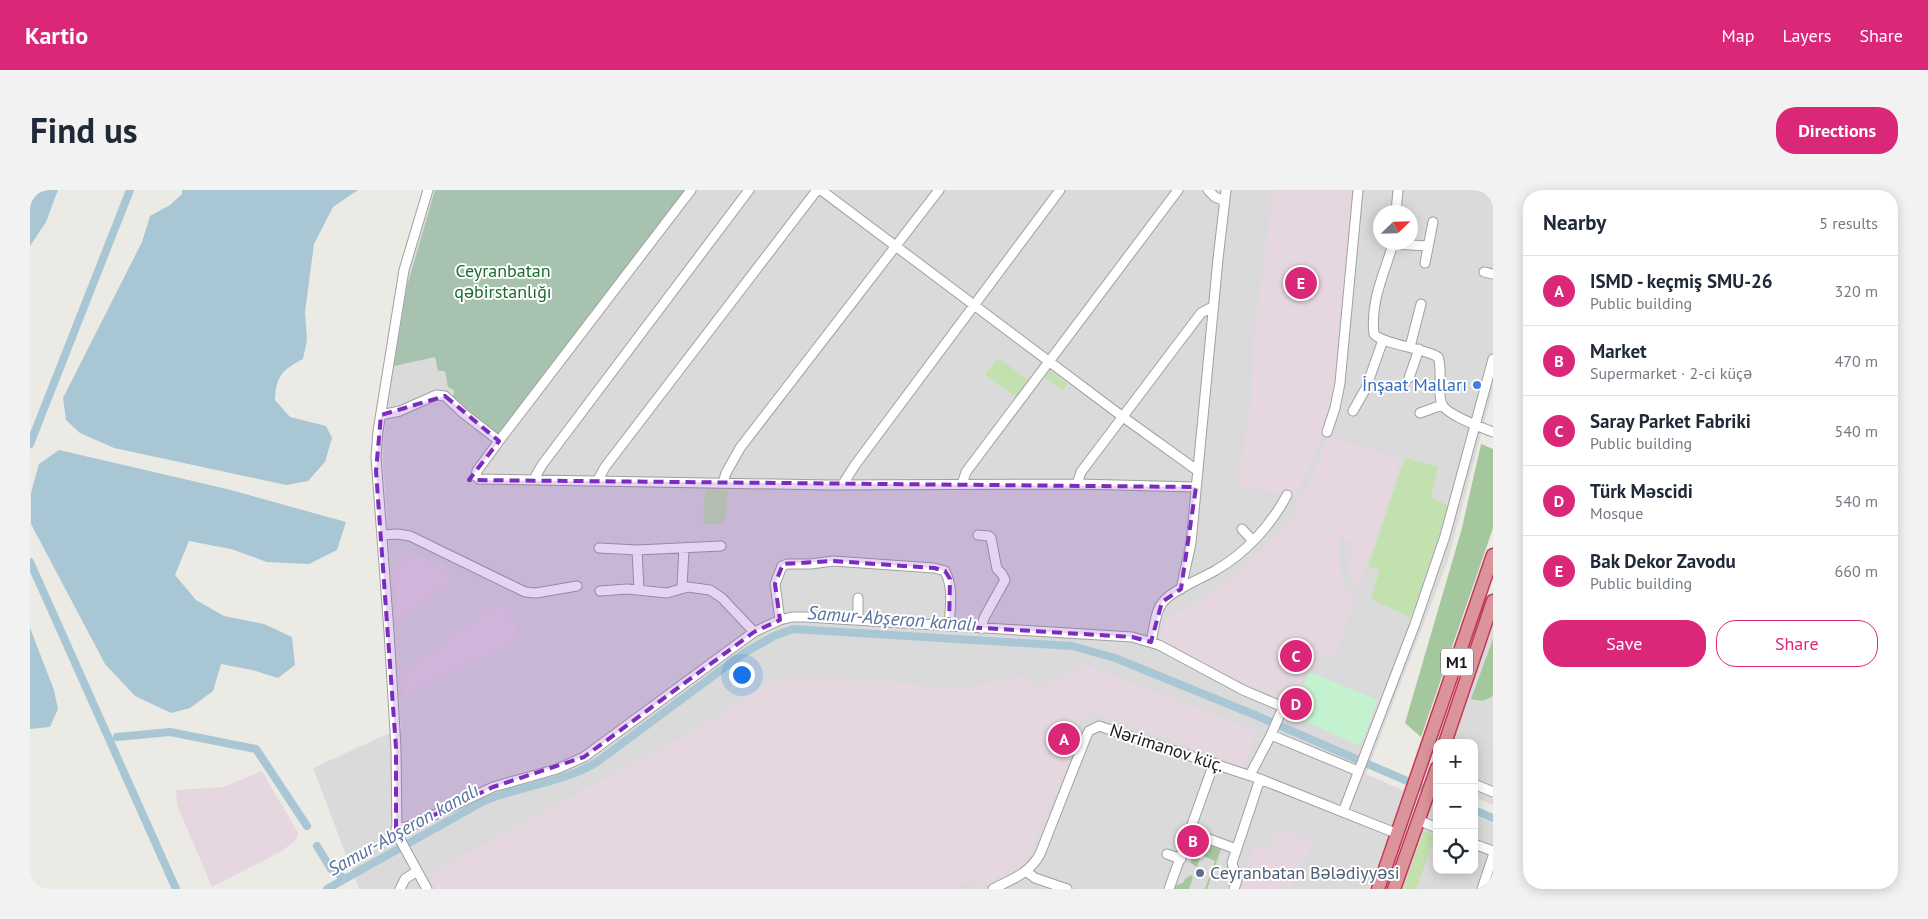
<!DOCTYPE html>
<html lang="en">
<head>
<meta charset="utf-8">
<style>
	:root { --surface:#fff; --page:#f2f2f3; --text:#1f2937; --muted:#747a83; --line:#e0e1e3; --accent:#db2777 }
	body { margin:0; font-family:"PT Sans",sans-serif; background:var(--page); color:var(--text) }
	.controls { position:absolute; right:15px; bottom:15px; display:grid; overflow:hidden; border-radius:10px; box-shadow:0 2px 12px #0003 }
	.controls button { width:45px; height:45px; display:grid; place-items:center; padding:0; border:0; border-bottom:1px solid var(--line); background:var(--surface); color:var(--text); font:25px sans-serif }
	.compass { position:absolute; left:1343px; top:15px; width:45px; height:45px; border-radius:50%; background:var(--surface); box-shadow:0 2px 12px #0003; rotate:67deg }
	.you { position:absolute; left:711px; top:484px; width:18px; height:18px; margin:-12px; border:4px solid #fff; border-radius:50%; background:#1a73e8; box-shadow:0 0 0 8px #1a73e833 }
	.badge { display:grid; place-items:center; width:32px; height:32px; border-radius:50%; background:var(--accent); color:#fff; font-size:16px; font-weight:700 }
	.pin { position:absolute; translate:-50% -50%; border:2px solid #fff; box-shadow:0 1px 5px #0006 }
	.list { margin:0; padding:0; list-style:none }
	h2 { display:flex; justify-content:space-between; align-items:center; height:65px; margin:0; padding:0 20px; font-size:21px }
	h2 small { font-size:16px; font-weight:400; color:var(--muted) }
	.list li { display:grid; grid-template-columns:32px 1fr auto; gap:15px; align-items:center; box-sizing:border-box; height:70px; padding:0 20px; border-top:1px solid var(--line) }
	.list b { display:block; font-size:19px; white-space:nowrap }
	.list p { margin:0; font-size:16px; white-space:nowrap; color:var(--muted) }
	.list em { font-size:16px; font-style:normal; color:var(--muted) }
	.actions { display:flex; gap:10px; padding:15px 20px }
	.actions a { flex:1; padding:11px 0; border:1px solid var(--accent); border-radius:20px; text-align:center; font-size:18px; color:var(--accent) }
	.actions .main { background:var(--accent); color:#fff }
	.icon { flex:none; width:28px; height:28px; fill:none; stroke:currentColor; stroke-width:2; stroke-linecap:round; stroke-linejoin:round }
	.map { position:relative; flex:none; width:1463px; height:699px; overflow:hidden; border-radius:20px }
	header { display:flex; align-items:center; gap:30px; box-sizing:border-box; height:70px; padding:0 25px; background:var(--accent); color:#fff }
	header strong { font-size:24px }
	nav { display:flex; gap:28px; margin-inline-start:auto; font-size:18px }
	.intro { display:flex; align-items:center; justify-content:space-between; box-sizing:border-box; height:120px; padding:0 30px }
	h1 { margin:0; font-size:35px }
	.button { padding:12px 22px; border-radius:20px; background:var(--accent); color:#fff; font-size:18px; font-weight:700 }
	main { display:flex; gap:30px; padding:0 30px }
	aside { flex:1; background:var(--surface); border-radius:20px; box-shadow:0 2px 12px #0003 }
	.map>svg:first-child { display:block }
	.residential { fill:#dadada; fill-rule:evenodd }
	.industrial { fill:#e5d6e0 }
	.grass { fill:#c2e1af }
	.forest { fill:#a5c79d }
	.cemetery { fill:#a7c2af }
	.park { fill:#c5f2ce }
	.water { fill:#a9c6d5 }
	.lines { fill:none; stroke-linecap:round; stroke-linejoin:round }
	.canal { stroke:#a9c6d5; stroke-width:8 }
	.minor-casing { stroke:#a0a0a0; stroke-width:11 }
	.highway-casing { stroke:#c23959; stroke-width:15 }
	.minor { stroke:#fff; stroke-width:9 }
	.highway { stroke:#db949a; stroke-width:12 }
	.marked { fill:#7b2cbf; fill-opacity:0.2; stroke:#7b2cbf; stroke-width:4; stroke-dasharray:10 6; stroke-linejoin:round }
	.shop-dot { fill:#3f7fe0; stroke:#fff; stroke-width:2 }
	.service-dot { fill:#5c6f8a; stroke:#fff; stroke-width:2 }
	.labels { text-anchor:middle; stroke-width:4; stroke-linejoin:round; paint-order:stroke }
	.shield { fill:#fff; stroke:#606060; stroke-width:1 }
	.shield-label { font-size:16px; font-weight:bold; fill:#1c1c1c }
	.park-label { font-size:18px; fill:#196c29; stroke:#fff }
	.shop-label { font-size:18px; fill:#366cbe; stroke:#fff; text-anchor:end }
	.street-label { font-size:18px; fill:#1c1c1c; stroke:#fff }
	.service-label { font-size:18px; fill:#4e5e75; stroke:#fff; text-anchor:start }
	.water-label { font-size:19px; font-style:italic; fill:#5572a0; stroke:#fff }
</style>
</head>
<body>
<header>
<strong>Kartio</strong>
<nav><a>Map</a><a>Layers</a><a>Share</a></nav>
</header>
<div class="intro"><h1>Find us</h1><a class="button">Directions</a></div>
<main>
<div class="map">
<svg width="1463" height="699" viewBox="0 0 1463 699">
	<rect width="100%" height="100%" fill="#eceae4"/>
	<!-- residential -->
	<path class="residential" d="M 404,0 L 1463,0 L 1463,199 L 1418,370 L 1336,584 L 1374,601 L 1339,699 L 329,699 L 283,578 L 371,538 L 357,331 L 353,271 L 354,245 L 362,175 L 376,96 L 379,79 ZM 1350,22 L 1380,22 L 1380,52 L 1350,52 Z
		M 1463,435 L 1463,615 L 1444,607 L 1444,553 L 1422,553 Z
		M 1402,609 L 1407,611 L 1407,680 L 1444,680 L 1444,626 L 1463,633 L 1463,699 L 1370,699 Z"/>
	<!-- industrial -->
	<path class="industrial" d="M 1243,0 L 1324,0 L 1306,200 L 1296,236 L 1281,274 L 1265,307 L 1208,295 L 1221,208 L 1224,144 Z
		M 1298,247 L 1371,268 L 1328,401 L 1320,387 L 1318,377 L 1322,353 L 1263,316 L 1280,291 Z
		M 1269,321 L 1309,347 L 1310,383 L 1318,403 L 1325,409 L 1304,471 L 1290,465 L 1283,481 L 1277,479 L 1271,496 L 1257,490 L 1249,508 L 1182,479 L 1129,447 L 1135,429 L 1163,415 L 1188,398 L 1224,370 Z
		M 380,361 L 412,375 L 428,386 L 367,434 L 363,379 Z
		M 464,414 L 479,418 L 490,450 L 373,508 L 370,484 Z
		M 1057,475 L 1226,541 L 1215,577 L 1064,523 L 1051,529 L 1037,576 L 995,674 L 949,697 L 945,688 L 923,699 L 406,699 L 398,684 L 659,543 L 747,489 L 856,491 L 927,500 L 997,485 L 1006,500 Z
		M 232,581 L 268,643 L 267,647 L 265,651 L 250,662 L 182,697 L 147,615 L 146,600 L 194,597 Z
		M 1247,638 L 1281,652 L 1279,665 L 1270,672 L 1261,699 L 1210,699 L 1225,654 L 1239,659 Z"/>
	<!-- grass -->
	<path class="grass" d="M 968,168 L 1001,192 L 988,209 L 955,184 Z
		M 1020,181 L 1037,194 L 1033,201 L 1015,188 Z
		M 1375,268 L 1408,277 L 1401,307 L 1419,316 L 1381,428 L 1341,409 L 1350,379 L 1338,377 Z
		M 675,299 L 698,300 L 695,334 L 673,334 Z
		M 1394,641 L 1405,646 L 1386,699 L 1373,699 Z"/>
	<!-- forest -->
	<path class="forest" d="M 1451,254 L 1463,259 L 1463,338 L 1391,547 L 1375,533 L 1432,338 Z
		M 1463,449 L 1463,505 C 1456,512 1450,511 1441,509 Z
		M 1164,653 L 1171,653 L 1191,659 L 1177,699 L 1175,699 L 1185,671 L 1171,665 L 1167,677 L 1161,673 L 1161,662 Z
		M 1161,685 L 1163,687 L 1159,699 L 1143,699 L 1144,696 L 1153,693 L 1155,689 Z"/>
	<!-- cemetery -->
	<path class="cemetery" d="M 405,0 L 658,0 L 470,245 L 450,232 L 423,210 L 424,200 L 418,197 L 415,181 L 408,181 L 405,167 L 364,176 L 377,96 Z"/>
	<!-- park -->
	<path class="park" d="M 1279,482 L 1348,510 L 1330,556 L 1255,522 L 1264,502 L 1270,503 Z"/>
	<!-- water -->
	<path class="water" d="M 0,0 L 28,0 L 16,32 L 0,56 Z
		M 152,0 L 328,0 L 303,17 L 284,54 L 275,122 L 277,150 L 273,169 C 252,180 246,186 245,210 L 260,227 L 296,236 L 302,248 L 295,272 L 278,291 L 256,295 L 84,258 L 50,243 L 36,230 L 33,208 L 112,52 L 120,26 L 140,15 L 152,4 Z
		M 29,260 L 197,299 L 316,332 L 307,360 L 279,374 L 237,372 L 201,359 L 159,351 L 145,385 L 166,410 L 194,426 L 234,434 L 262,447 L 265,475 L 248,488 L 222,480 L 191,474 L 183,501 L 160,518 L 141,523 L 105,506 L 75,474 L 1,334 L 1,303 L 9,274 Z
		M 0,438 L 24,500 L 28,519 L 20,537 L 0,539 Z"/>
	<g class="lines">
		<!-- canal -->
		<path class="canal" d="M 0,254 L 100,0
			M 0,372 L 146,699
			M 87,547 L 140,542 L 226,559 L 277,636
			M 1444,620 L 1463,628
			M 287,656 L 301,679 L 314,688
			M 297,699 L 452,612 C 490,595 531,594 567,572 L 714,463 L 744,446 L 763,439 L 1042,456 L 1085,468 L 1225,525 L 1407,604"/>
		<!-- minor casing -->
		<g class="minor-casing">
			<path id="minor" d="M 791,0 L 1093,227 L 1168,281
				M 1178,0 L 1185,7 L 1195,11
				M 1366,22 L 1368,0
				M 1398,56 L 1363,54 C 1354,84 1340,112 1344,144 C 1352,154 1393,158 1408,167 C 1411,175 1410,185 1410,194 C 1410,200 1409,208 1412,214 C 1416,225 1451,237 1463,242
				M 1395,73 L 1403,32
				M 1454,82 L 1463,84
				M 1380,157 L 1391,114
				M 1379,188 L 1389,159
				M 1323,221 L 1336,198 L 1353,150
				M 1390,223 L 1412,215
				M 351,225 L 370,221 L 406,205 L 415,206 L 433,223 L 469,251 L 661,0
				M 1297,242 L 1305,218 L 1310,193 L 1328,0
				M 469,251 L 447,281 L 446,286 L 449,289 L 799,295 L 1047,294 L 1166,297
				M 504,289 L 512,275 L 719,0
				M 568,290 L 575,277 L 787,0
				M 693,293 L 696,283 L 710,258 L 909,0
				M 813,294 L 825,275 L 1030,0
				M 932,294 L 936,282 L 1148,0
				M 1047,294 L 1051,282 L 1171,123 L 1184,116
				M 1212,339 L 1223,351
				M 353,345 L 367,344 L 380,346 L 495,402 L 506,403 L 547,396
				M 948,345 L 959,346 L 961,348 L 967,379 L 972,384 L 975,390 L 954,428 L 951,439
				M 569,358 L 607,360 L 691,356
				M 607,360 L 609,400
				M 652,397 L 654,358
				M 1151,399 L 1161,353 L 1188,69 L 1196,0
				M 570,401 L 597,399 L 637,403 L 658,397 L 680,400 L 692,408 L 724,442
				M 828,408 L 828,430
				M 750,430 L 745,394 L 752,376 L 757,374 L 781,374 L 803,371 L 904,378 L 915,381 C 924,399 920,417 919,436
				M 1121,452 C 1124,440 1125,421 1133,412 C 1142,400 1173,388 1186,380 C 1216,363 1241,335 1257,305
				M 1241,545 L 1328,581
				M 1444,594 L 1463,602
				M 1313,622 L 1385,434 L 1415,346 L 1463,169
				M 1388,630 L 1407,638
				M 366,639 L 381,636 L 463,597 L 527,579 L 554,567 L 724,442 L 750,430 L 762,427 L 776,427 L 1102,447 L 1129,455 L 1213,500 L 1253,517 L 1241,545 L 1220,585
				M 1160,642 L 1206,659
				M 1444,654 L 1463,661
				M 1137,664 L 1151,669
				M 997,682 L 1005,688 L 1037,699
				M 370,699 L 375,689 L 387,681
				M 397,699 L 367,644 L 366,558 L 359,442 L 346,267 L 348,241 L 374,80 L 398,0
				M 963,699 C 982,689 999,684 1010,664 L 1056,547 L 1059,541 L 1069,536 L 1230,589 L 1368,644
				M 1139,699 L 1184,573
				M 1204,699 L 1207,690 L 1202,673 L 1230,589
				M 1452,699 L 1463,666"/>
		</g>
		<!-- highway casing -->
		<g class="highway-casing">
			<path id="highway" d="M 1415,553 L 1463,411
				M 1348,699 L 1463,365
				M 1364,699 L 1407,578"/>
		</g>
		<!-- minor -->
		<use href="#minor" class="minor"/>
		<!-- highway -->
		<use href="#highway" class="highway"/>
	</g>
	<!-- marked area -->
	<path class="marked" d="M 415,206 L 469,251 L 439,290 L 1166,297 L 1151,399 L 1132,412 L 1121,452 L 1102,447 L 919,436 L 920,389 L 915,381 L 904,378 L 803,371 L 753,374 L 745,394 L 750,430 L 724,442 L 554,567 L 463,597 L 381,636 L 366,639 L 366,558 L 346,281 L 351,225 Z"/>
	<!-- markers -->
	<circle class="shop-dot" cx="1447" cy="195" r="5"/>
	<circle class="service-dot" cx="1170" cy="683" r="5"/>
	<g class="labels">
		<!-- shield labels -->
		<rect class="shield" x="1411" y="458.5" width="32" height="27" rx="4"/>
		<g class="shield-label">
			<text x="1427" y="478">M1</text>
		</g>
		<!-- park labels -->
		<g class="park-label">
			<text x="473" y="87">Ceyranbatan<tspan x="473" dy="21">qəbirstanlığı</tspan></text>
		</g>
		<!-- shop labels -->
		<g class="shop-label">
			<text x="1437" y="201">İnşaat Malları</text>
		</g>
		<!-- street labels -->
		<g class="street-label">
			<text transform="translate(1137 558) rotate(18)" y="6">Nərimanov küç.</text>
		</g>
		<!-- service labels -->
		<g class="service-label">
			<text x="1180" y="689">Ceyranbatan Bələdiyyəsi</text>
		</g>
		<!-- water labels -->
		<g class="water-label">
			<text transform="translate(862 428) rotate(4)" y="7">Samur-Abşeron kanalı</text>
			<text transform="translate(373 639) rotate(-29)" y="7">Samur-Abşeron kanalı</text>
		</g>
	</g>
</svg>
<div class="controls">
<button>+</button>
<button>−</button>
<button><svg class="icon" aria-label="locate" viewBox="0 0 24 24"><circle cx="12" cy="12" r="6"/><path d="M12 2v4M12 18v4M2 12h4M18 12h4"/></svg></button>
</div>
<svg class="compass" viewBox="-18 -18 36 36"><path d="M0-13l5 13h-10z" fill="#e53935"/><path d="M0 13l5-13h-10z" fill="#747a83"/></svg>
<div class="you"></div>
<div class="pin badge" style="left:1034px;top:549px">A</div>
<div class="pin badge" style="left:1163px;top:651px">B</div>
<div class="pin badge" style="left:1266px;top:466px">C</div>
<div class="pin badge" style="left:1266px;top:514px">D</div>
<div class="pin badge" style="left:1271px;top:93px">E</div>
</div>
<aside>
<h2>Nearby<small>5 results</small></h2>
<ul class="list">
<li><span class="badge">A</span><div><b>ISMD - keçmiş SMU-26</b><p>Public building</p></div><em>320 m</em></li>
<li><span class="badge">B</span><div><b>Market</b><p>Supermarket · 2-ci küçə</p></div><em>470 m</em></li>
<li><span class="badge">C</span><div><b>Saray Parket Fabriki</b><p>Public building</p></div><em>540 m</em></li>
<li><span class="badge">D</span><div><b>Türk Məscidi</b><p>Mosque</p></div><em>540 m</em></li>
<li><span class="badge">E</span><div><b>Bak Dekor Zavodu</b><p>Public building</p></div><em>660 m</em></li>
</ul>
<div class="actions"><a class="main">Save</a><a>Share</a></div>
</aside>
</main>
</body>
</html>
